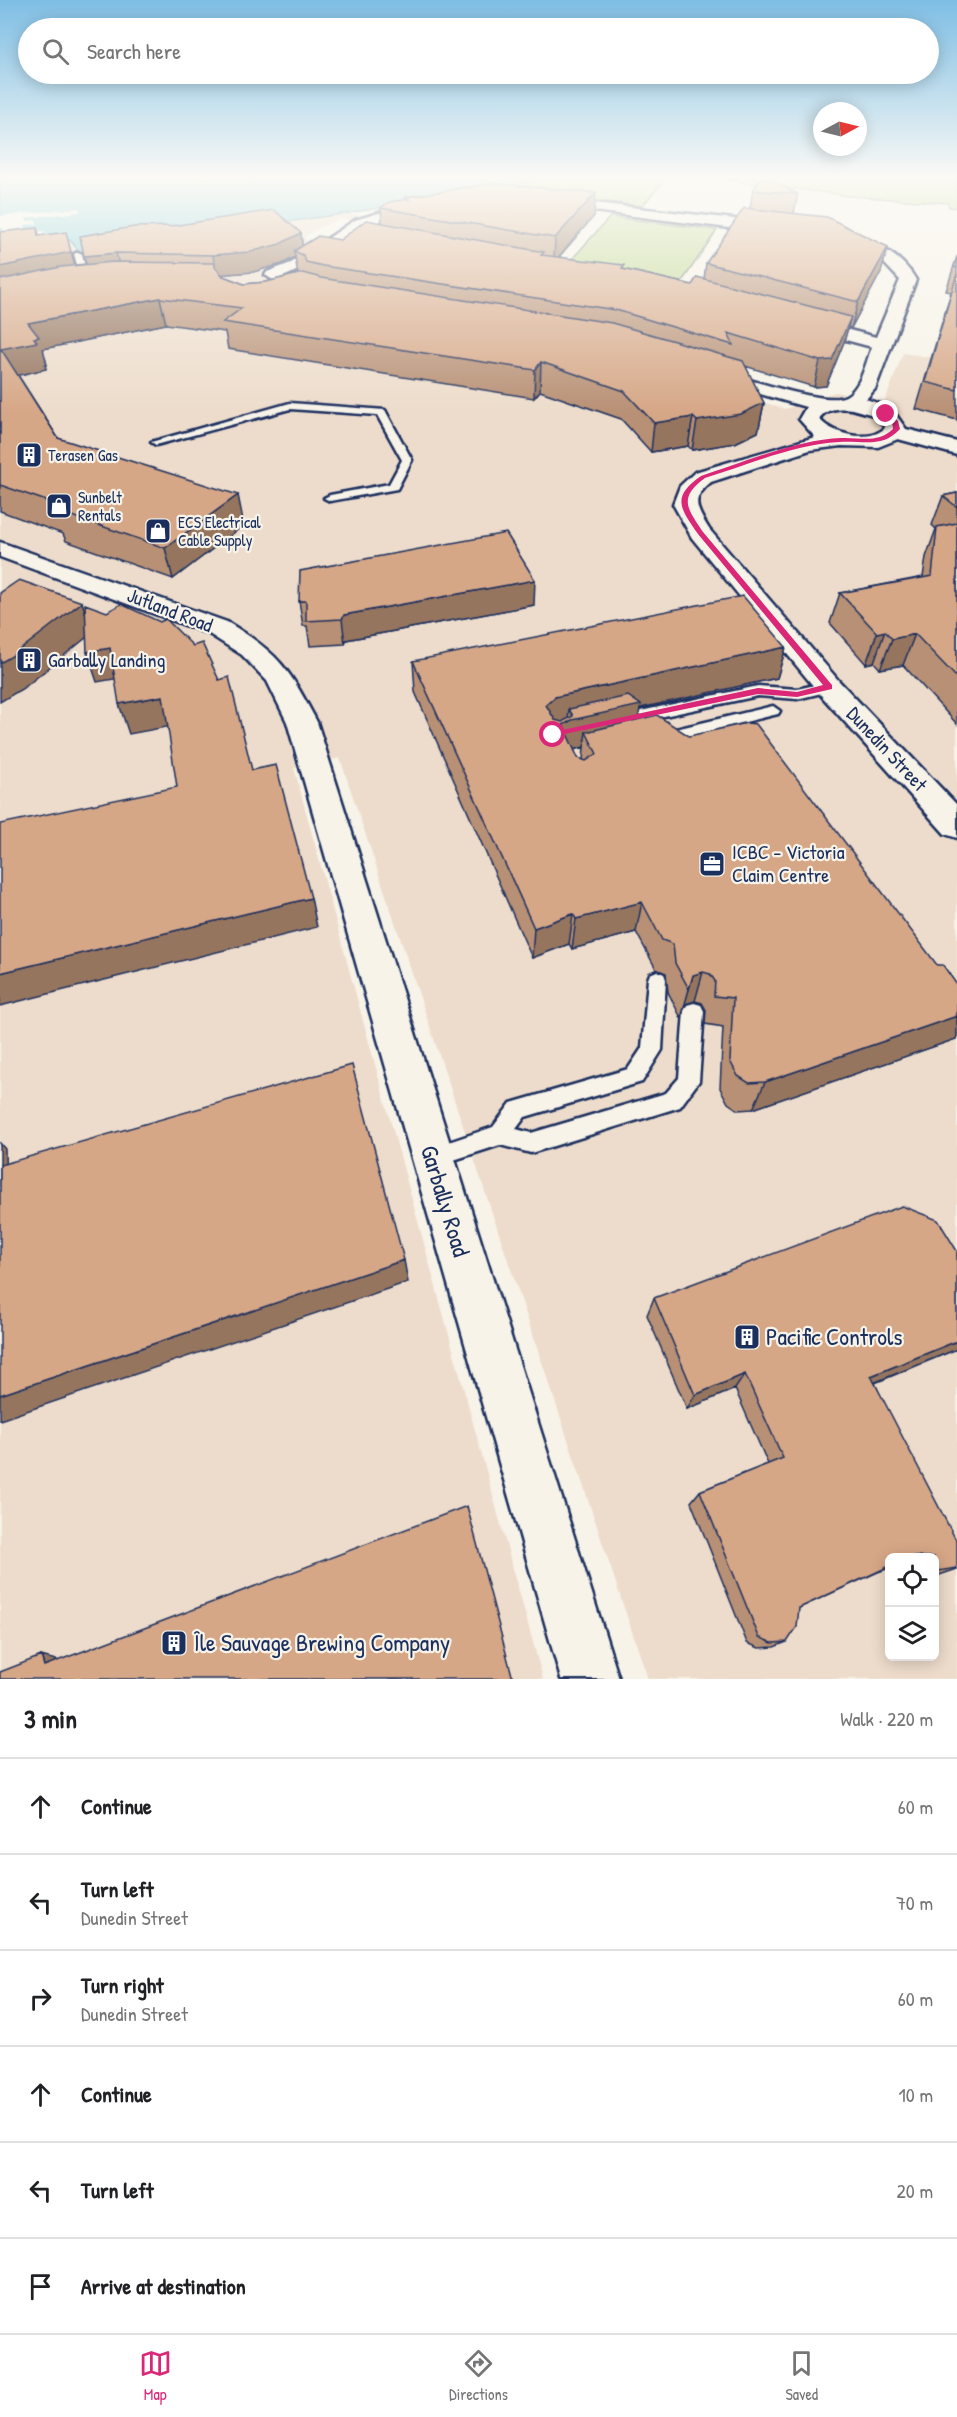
<!DOCTYPE html>
<html lang="en">
<head>
<meta charset="utf-8">
<style>
	:root { --surface:#fff; --page:#f6f6f6; --text:#202124; --muted:#757577; --line:#e0e0e0; --accent:#db2777 }
	body { margin:0; font-family:"Patrick Hand",sans-serif; background:var(--page); color:var(--text) }
	.controls { position:absolute; right:18px; bottom:18px; display:grid; overflow:hidden; border-radius:9px; box-shadow:0 3px 15px #0003 }
	.controls button { width:54px; height:54px; display:grid; place-items:center; padding:0; border:0; border-bottom:2px solid var(--line); background:var(--surface); color:var(--text); font:30px sans-serif }
	.compass { position:absolute; left:813px; top:102px; width:54px; height:54px; border-radius:50%; background:var(--surface); box-shadow:0 3px 15px #0003; rotate:83deg }
	.stop { position:absolute; width:18px; height:18px; margin:-14px; border:4px solid #db2777; border-radius:50%; background:#fff }
	.stop.end { background:#db2777; border-color:#fff; box-shadow:0 2px 6px #0008 }
	.list { margin:0; padding:0; list-style:none }
	h2 { display:flex; justify-content:space-between; align-items:center; height:78px; margin:0; padding:0 24px; font-size:26px }
	h2 small { font-size:20px; font-weight:400; color:var(--muted) }
	.list li { display:grid; grid-template-columns:39px 1fr auto; gap:18px; align-items:center; box-sizing:border-box; height:96px; padding:0 24px; border-top:2px solid var(--line) }
	.list b { display:block; font-size:22px; white-space:nowrap }
	.list p { margin:0; font-size:20px; white-space:nowrap; color:var(--muted) }
	.list em { font-size:20px; font-style:normal; color:var(--muted) }
	.icon { flex:none; width:33px; height:33px; fill:none; stroke:currentColor; stroke-width:2; stroke-linecap:round; stroke-linejoin:round }
	.map { position:relative; flex:none; width:957px; height:1679px; overflow:hidden }
	.search { position:absolute; background:var(--surface); box-shadow:0 3px 15px #0003; left:18px; right:18px; top:18px; height:66px; display:flex; align-items:center; gap:15px; box-sizing:border-box; padding:0 21px; border-radius:33px; color:var(--muted); font-size:22px }
	.sheet { height:654px; background:var(--surface) }
	nav { display:flex; justify-content:space-around; align-items:center; box-sizing:border-box; height:84px; border-top:2px solid var(--line); background:var(--surface); font-size:16px; color:var(--muted) }
	nav a { display:grid; justify-items:center; gap:3px }
	nav .on { color:var(--accent) }
	.map>svg:first-child { display:block }
	.built { fill:#eddccb; fill-rule:evenodd }
	.green { fill:#bdd68d; stroke:#6c8276; stroke-width:1.5 }
	.water { fill:#80cedd; stroke:#588eaa; stroke-width:1.5 }
	.pier { fill:#f7f3e8 }
	.lines { fill:none; stroke-linecap:round; stroke-linejoin:round }
	.service-casing { stroke:#1b2f5e; stroke-width:5 }
	.minor-casing { stroke:#1b2f5e; stroke-width:5 }
	.service { fill:#f7f3e8; fill-rule:evenodd }
	.minor { fill:#f7f3e8; fill-rule:evenodd }
	.wall { fill:#b89074; stroke:#1b2f5e; stroke-width:1.5; fill-rule:evenodd }
	.shaded-wall { fill:#96755e; stroke:#1b2f5e; stroke-width:1.5; fill-rule:evenodd }
	.building { fill:#d6a787; stroke:#1b2f5e; stroke-width:1.5 }
	.route { fill:#db2777 }
	.labels { text-anchor:middle; stroke-width:4.5; stroke-linejoin:round; paint-order:stroke }
	.far-poi-label { font-size:16px; fill:#1b2f5e; stroke:#f7f3e8; text-anchor:start }
	.street-label { font-size:20px; fill:#1b2f5e; stroke:#f7f3e8 }
	.poi-label { font-size:20px; fill:#1b2f5e; stroke:#f7f3e8; text-anchor:start }
	.near-street-label { font-size:24px; fill:#1b2f5e; stroke:#f7f3e8 }
	.near-poi-label { font-size:24px; fill:#1b2f5e; stroke:#f7f3e8; text-anchor:start }
</style>
</head>
<body>
<div class="map">
<svg width="957" height="1679" viewBox="0 0 957 1679">
	<rect width="100%" height="100%" fill="#f7f3e8"/>
	<filter id="ink" filterUnits="userSpaceOnUse"><feTurbulence type="fractalNoise" baseFrequency=".0167" numOctaves="2"/><feDisplacementMap in="SourceGraphic" scale="12" xChannelSelector="R" yChannelSelector="G"/><feConvolveMatrix kernelMatrix="1 2 1 2 8 2 1 2 1" color-interpolation-filters="sRGB"/></filter>
	<g filter="url(#ink)">
		<!-- built -->
		<path class="built" d="M 349,213 L 366,217 L 353,222 L 341,219 L 315,229 L 304,238 L 312,243 L 261,269 L 292,305 L 607,352 L 785,409 L 835,392 L 885,401 L 903,353 L 957,361 L 957,1679 L 648,1679 L 340,758 L 294,768 L 543,1679 L 0,1679 L 0,246 L 70,239 L 80,252 ZM 890,1558 L 934,1558 L 934,1656 L 890,1656 Z"/>
		<!-- green -->
		<path class="green" d="M 547,178 L 667,178 L 642,206 L 526,192 L 462,192 Z
			M 712,178 L 957,178 L 957,208 L 949,207 L 948,203 L 850,196 Z
			M 610,217 L 717,230 L 679,286 L 563,269 Z"/>
		<!-- water -->
		<path class="water" d="M 0,178 L 551,178 L 349,213 L 80,252 L 69,239 L 0,246 Z"/>
		<!-- pier -->
		<path class="pier" d="M 79,208 L 80,212 L 26,218 L 27,221 L 36,220 L 37,224 L 25,225 L 26,233 L 44,231 L 45,241 L 0,246 L 4,236 L 3,228 L 0,228 L 0,216 Z"/>
		<g class="lines">
			<!-- service casing -->
			<g class="service-casing">
				<path id="service" d="M 78,252 L 82,254 L 89,285 L 82,283 L 74,254 Z
					M 290,403 L 385,410 L 412,460 L 397,489 L 330,501 L 324,498 L 330,495 L 389,484 L 402,460 L 377,415 L 290,409 L 156,445 L 151,442 Z
					M 829,682 L 834,684 L 836,687 L 834,690 L 797,699 L 758,696 L 617,726 L 610,721 L 617,716 L 758,686 L 797,689 Z
					M 773,706 L 780,711 L 778,714 L 663,742 L 655,737 L 663,732 Z
					M 657,971 L 664,974 L 666,979 L 662,1050 L 642,1082 L 525,1117 L 516,1129 L 531,1133 L 666,1093 L 679,1078 L 684,1011 L 687,1005 L 694,1003 L 701,1005 L 704,1011 L 699,1081 L 680,1107 L 531,1153 L 500,1145 L 432,1167 L 425,1164 L 421,1157 L 425,1150 L 493,1127 L 511,1103 L 628,1069 L 642,1048 L 648,979 L 650,974 Z"/>
			</g>
			<!-- minor casing -->
			<g class="minor-casing">
				<path id="minor" d="M 551,198 L 777,224 L 785,229 L 777,234 L 546,205 L 544,202 L 546,199 Z
					M 426,204 L 433,208 L 431,211 C 410,216 387,217 367,226 C 333,240 310,271 273,280 L 265,275 L 267,272 L 291,263 L 355,220 L 389,210 Z
					M 846,234 C 873,241 902,255 916,280 L 875,389 L 866,399 L 891,408 L 906,429 L 957,442 L 957,455 L 898,439 L 878,447 L 841,446 L 810,450 L 711,482 C 690,499 696,508 709,529 L 839,681 L 957,805 L 957,838 L 945,834 L 819,693 L 692,538 L 673,504 L 680,486 L 695,472 L 815,437 L 799,419 L 806,407 L 707,379 L 704,375 L 707,371 L 714,369 C 740,376 825,407 846,396 C 861,388 866,362 872,347 L 797,327 L 794,323 L 803,318 L 876,337 L 900,280 L 884,263 L 841,242 L 838,239 L 841,236 ZM 852,409 L 877,416 L 885,428 C 869,443 833,435 819,419 C 826,408 840,408 852,409 Z
					M 0,542 L 227,622 C 280,654 289,669 317,722 L 619,1679 L 561,1679 L 287,722 L 267,681 L 242,655 L 209,634 L 0,557 Z"/>
			</g>
			<!-- service -->
			<use href="#service" class="service"/>
			<!-- minor -->
			<use href="#minor" class="minor"/>
		</g>
		<!-- wall -->
		<path class="wall" d="M 753,190 L 798,194 L 794,213 L 888,247 L 881,272 L 851,328 L 848,327 L 844,342 L 826,386 L 814,387 L 745,366 L 764,403 L 758,432 L 735,443 L 692,450 L 688,446 L 651,452 L 621,419 L 540,391 L 534,398 L 228,349 L 225,332 L 166,324 L 43,349 L 47,365 L 45,365 L 46,369 L 18,375 L 58,438 L 244,525 L 173,579 L 66,541 L 63,534 L 0,511 L 0,232 L 39,236 L 75,265 L 86,264 L 172,226 L 301,233 L 302,246 L 340,240 L 382,223 L 381,208 L 406,199 L 406,197 L 594,216 L 559,257 L 623,269 L 692,285 L 704,279 L 706,263 L 750,208 ZM 295,257 L 298,274 L 266,282 L 244,284 L 223,276 L 222,274 L 253,272 L 282,264 Z
			M 957,256 L 957,420 L 916,409 L 951,292 L 946,291 Z
			M 957,493 L 957,724 L 903,665 L 880,669 L 874,662 L 866,664 L 830,623 L 840,593 L 923,577 L 926,557 L 936,529 L 932,525 L 943,496 Z
			M 299,601 L 534,605 L 346,640 L 345,644 L 310,646 L 307,626 L 303,626 Z
			M 786,647 L 777,678 L 640,708 L 638,720 L 937,965 L 957,985 L 957,1036 L 956,1039 L 753,1109 L 738,1110 L 728,1103 L 720,1088 L 723,1027 L 705,1024 L 706,1010 L 702,1003 L 695,1001 L 685,1004 L 681,1018 L 668,992 L 666,973 L 656,969 L 636,932 L 572,949 L 569,944 L 532,958 L 415,692 L 413,661 ZM 584,747 L 583,760 L 578,758 L 574,750 Z
			M 957,1251 L 957,1349 L 875,1383 L 957,1569 L 934,1577 L 934,1557 L 890,1557 L 890,1568 L 878,1572 L 799,1608 L 787,1642 L 774,1647 L 759,1648 L 747,1643 L 691,1502 L 700,1491 L 768,1464 L 735,1389 L 687,1409 L 647,1315 L 654,1298 Z"/>
		<!-- shaded-wall -->
		<path class="shaded-wall" d="M 596,193 L 594,216 L 554,262 L 555,238 Z
			M 37,228 L 44,252 L 71,252 L 78,277 L 0,295 L 0,267 L 38,236 Z
			M 301,233 L 303,252 L 294,251 L 295,257 L 282,264 L 253,272 L 217,275 L 219,293 L 213,255 Z
			M 888,247 L 881,272 L 851,328 L 858,302 Z
			M 116,253 L 121,273 L 89,275 L 84,256 Z
			M 160,298 L 166,324 L 43,349 L 47,365 L 45,365 L 46,369 L 11,377 L 1,349 L 28,323 Z
			M 851,317 L 844,342 L 826,386 L 814,387 L 820,361 Z
			M 541,362 L 540,391 L 534,398 L 535,370 Z
			M 764,403 L 758,432 L 735,443 L 692,450 L 697,421 Z
			M 693,417 L 688,446 L 651,452 L 654,423 Z
			M 238,495 L 244,525 L 173,579 L 165,548 Z
			M 535,580 L 534,605 L 346,640 L 345,644 L 342,619 L 344,615 Z
			M 82,602 L 92,633 L 25,687 L 0,702 L 0,663 Z
			M 885,631 L 874,662 L 866,664 L 877,633 Z
			M 915,634 L 903,665 L 880,669 L 892,639 Z
			M 786,647 L 777,678 L 640,708 L 636,735 L 586,732 L 584,747 L 569,751 L 546,705 L 555,697 ZM 569,709 L 573,716 L 568,722 Z
			M 110,648 L 120,678 L 97,682 L 87,652 Z
			M 163,696 L 172,726 L 129,734 L 119,704 Z
			M 311,898 L 317,927 L 0,1006 L 0,973 Z
			M 642,902 L 636,932 L 572,949 L 576,919 Z
			M 573,914 L 569,944 L 532,958 L 534,928 Z
			M 703,972 L 695,1001 L 685,1004 L 693,975 Z
			M 957,1016 L 957,1036 L 956,1039 L 753,1109 L 765,1082 Z
			M 0,1143 L 5,1149 L 6,1194 L 0,1187 Z
			M 404,1260 L 408,1282 L 0,1420 L 0,1395 Z
			M 957,1341 L 957,1349 L 856,1390 L 871,1376 Z
			M 745,1374 L 735,1389 L 687,1409 L 695,1395 Z
			M 41,1656 L 60,1661 L 44,1666 Z"/>
		<!-- building -->
		<path class="building" d="M 761,178 L 766,178 L 798,194 L 753,190 Z
			M 494,183 L 596,193 L 555,238 L 381,208 L 389,202 L 409,199 L 406,197 Z
			M 744,208 L 827,217 L 888,247 L 858,302 L 706,263 Z
			M 274,210 L 301,233 L 280,244 L 250,252 L 213,255 L 116,253 L 84,256 L 80,236 L 134,227 L 172,226 Z
			M 366,220 L 544,252 L 541,255 L 624,265 L 622,269 L 692,285 L 697,277 L 851,317 L 832,360 L 820,361 L 728,333 L 733,345 L 616,310 L 323,266 L 306,262 L 303,255 L 294,251 L 318,236 L 340,240 Z
			M 37,228 L 38,236 L 66,232 L 71,252 L 0,267 L 0,232 Z
			M 957,257 L 957,268 L 954,267 Z
			M 113,262 L 215,263 L 215,267 L 223,276 L 244,284 L 266,282 L 303,273 L 321,278 L 612,323 L 743,361 L 764,403 L 741,414 L 697,421 L 693,417 L 654,423 L 624,391 L 541,362 L 535,370 L 223,322 L 242,308 L 160,298 L 28,323 L 39,337 L 34,338 L 37,342 L 1,349 L 58,438 L 238,495 L 165,548 L 55,510 L 61,506 L 0,485 L 0,280 L 61,267 Z
			M 957,274 L 957,390 L 925,382 Z
			M 957,493 L 957,507 L 943,496 Z
			M 957,523 L 957,678 L 915,634 L 892,639 L 885,631 L 877,633 L 840,593 L 932,576 L 937,527 Z
			M 506,533 L 535,580 L 344,615 L 342,619 L 306,621 L 306,601 L 299,601 L 300,571 Z
			M 19,580 L 82,602 L 12,656 L 0,663 L 0,593 Z
			M 743,596 L 786,647 L 555,697 L 546,705 L 555,720 L 562,722 L 573,716 L 569,709 L 628,696 L 641,705 L 572,720 L 563,725 L 578,758 L 586,761 L 597,754 L 586,732 L 657,715 L 689,736 L 747,723 L 756,724 L 937,965 L 943,965 L 957,985 L 957,1016 L 765,1082 L 749,1083 L 738,1076 L 730,1061 L 733,998 L 714,996 L 715,981 L 710,974 L 703,972 L 693,975 L 689,989 L 675,963 L 673,944 L 662,940 L 642,902 L 576,919 L 573,914 L 534,928 L 413,661 Z
			M 85,604 L 107,612 L 121,604 L 160,622 L 166,619 L 193,646 L 202,643 L 219,680 L 229,677 L 252,770 L 276,765 L 311,898 L 0,973 L 0,824 L 177,787 L 163,696 L 119,704 L 110,648 L 87,652 Z
			M 352,1065 L 404,1260 L 0,1395 L 0,1165 Z
			M 902,1206 L 938,1220 L 957,1251 L 957,1341 L 871,1376 L 957,1542 L 957,1568 L 938,1571 L 934,1568 L 934,1557 L 922,1557 L 920,1556 L 916,1557 L 890,1557 L 890,1566 L 799,1608 L 797,1627 L 787,1642 L 772,1643 L 759,1637 L 700,1491 L 783,1458 L 745,1374 L 695,1395 L 654,1298 Z
			M 467,1506 L 513,1679 L 0,1679 L 0,1672 L 41,1656 L 44,1666 Z"/>
	</g>
	<!-- sky -->
	<linearGradient id="sky" x2="0" y2="1"><stop stop-color="#7ebee4"/><stop offset="0.43" stop-color="#fbfaf5"/><stop offset="1" stop-color="#fbfaf5" stop-opacity="0"/></linearGradient>
	<rect width="957" height="413" fill="url(#sky)"/>
	<!-- route -->
	<path class="route" d="M 888,412 L 898,421 L 900,429 C 882,449 862,440 839,442 C 795,444 748,465 705,478 C 678,498 687,508 703,532 L 832,685 L 832,689 L 797,697 L 758,694 L 550,737 L 549,735 L 553,732 L 758,688 L 797,692 L 823,685 L 698,534 C 680,508 671,497 701,476 C 741,463 800,439 841,438 C 860,437 877,444 893,429 L 892,422 L 883,414 Z"/>
	<!-- icons -->
	<defs>
		<g id="building-square" transform="scale(1.35)"><rect x="-9" y="-9" width="18" height="18" rx="4" fill="#1b2f5e" stroke="#f7f3e8"/><path d="M-4-6H4V6H1V3H-1V6H-4ZM-2.5-4.3h1.7v1.8h-1.7ZM.8-4.3h1.7v1.8H.8ZM-2.5-1h1.7V.8h-1.7ZM.8-1h1.7V.8H.8Z" fill="#fff"/></g>
		<g id="shop-square" transform="scale(1.35)"><rect x="-9" y="-9" width="18" height="18" rx="4" fill="#1b2f5e" stroke="#f7f3e8"/><path d="M-5-2.5h2.3a2.7 3.5 0 0 1 5.4 0H5L5.5 6h-11ZM-1.5-2.5h3a1.5 2.3 0 0 0-3 0Z" fill="#fff"/></g>
		<g id="office-square" transform="scale(1.35)"><rect x="-9" y="-9" width="18" height="18" rx="4" fill="#1b2f5e" stroke="#f7f3e8"/><path d="M-6-3h4V-5.5h4V-3h4V5H-6ZM-1-4.5V-3h2v-1.5ZM-6 0V1H6V0Z" fill="#fff"/></g>
	</defs>
	<g fill-rule="evenodd">
		<use href="#building-square" x="29" y="455"/>
		<use href="#shop-square" x="59" y="506"/>
		<use href="#shop-square" x="158" y="531"/>
		<use href="#building-square" x="29" y="660"/>
		<use href="#office-square" x="712" y="864"/>
		<use href="#building-square" x="747" y="1337"/>
		<use href="#building-square" x="174" y="1643"/>
	</g>
	<g class="labels">
		<!-- far-poi labels -->
		<g class="far-poi-label">
			<text x="48" y="461">Terasen Gas</text>
			<text x="78" y="503">Sunbelt<tspan x="78" dy="18">Rentals</tspan></text>
			<text x="178" y="528">ECS Electrical<tspan x="178" dy="18">Cable Supply</tspan></text>
		</g>
		<!-- street labels -->
		<g class="street-label">
			<text transform="translate(170 610) rotate(21)" y="7">Jutland Road</text>
			<text transform="translate(887 749) rotate(47)" y="7">Dunedin Street</text>
		</g>
		<!-- poi labels -->
		<g class="poi-label">
			<text x="48" y="667">Garbally Landing</text>
			<text x="732" y="859">ICBC - Victoria<tspan x="732" dy="23">Claim Centre</tspan></text>
		</g>
		<!-- near-street labels -->
		<g class="near-street-label">
			<text transform="translate(445 1201) rotate(73)" y="8">Garbally Road</text>
		</g>
		<!-- near-poi labels -->
		<g class="near-poi-label">
			<text x="766" y="1345">Pacific Controls</text>
			<text x="194" y="1651">Île Sauvage Brewing Company</text>
		</g>
	</g>
</svg>
<div class="controls">
<button><svg class="icon" aria-label="locate" viewBox="0 0 24 24"><circle cx="12" cy="12" r="6"/><path d="M12 2v4M12 18v4M2 12h4M18 12h4"/></svg></button>
<button><svg class="icon" aria-label="layers" viewBox="0 0 24 24"><path d="M12 4l9 5-9 5-9-5zM3 14l9 5 9-5"/></svg></button>
</div>
<svg class="compass" viewBox="-18 -18 36 36"><path d="M0-13l5 13h-10z" fill="#e53935"/><path d="M0 13l5-13h-10z" fill="#757577"/></svg>
<div class="stop" style="left:553px;top:735px"></div>
<div class="stop end" style="left:886px;top:414px"></div>
<div class="search"><svg class="icon" aria-label="search" viewBox="0 0 24 24"><circle cx="10" cy="10" r="6"/><path d="M15 15l6 6"/></svg>Search here</div>
</div>
<section class="sheet">
<h2>3 min<small>Walk · 220 m</small></h2>
<ul class="list">
<li><svg class="icon" aria-label="ahead" viewBox="0 0 24 24"><path d="M12 20V5M6 11l6-6 6 6"/></svg><div><b>Continue</b></div><em>60 m</em></li>
<li><svg class="icon" aria-label="left" viewBox="0 0 24 24"><path d="M17 20v-9H6M10 6l-5 5 5 5"/></svg><div><b>Turn left</b><p>Dunedin Street</p></div><em>70 m</em></li>
<li><svg class="icon" aria-label="right" viewBox="0 0 24 24"><path d="M7 20v-9h11M14 6l5 5-5 5"/></svg><div><b>Turn right</b><p>Dunedin Street</p></div><em>60 m</em></li>
<li><svg class="icon" aria-label="ahead" viewBox="0 0 24 24"><path d="M12 20V5M6 11l6-6 6 6"/></svg><div><b>Continue</b></div><em>10 m</em></li>
<li><svg class="icon" aria-label="left" viewBox="0 0 24 24"><path d="M17 20v-9H6M10 6l-5 5 5 5"/></svg><div><b>Turn left</b></div><em>20 m</em></li>
<li><svg class="icon" aria-label="arrive" viewBox="0 0 24 24"><path d="M6 21V4h12l-3 4 3 4H6"/></svg><div><b>Arrive at destination</b></div></li>
</ul>
</section>
<nav>
<a class="on"><svg class="icon" aria-label="map" viewBox="0 0 24 24"><path d="M3 6l6-2 6 2 6-2v14l-6 2-6-2-6 2zM9 4v14M15 6v14"/></svg>Map</a>
<a><svg class="icon" aria-label="directions" viewBox="0 0 24 24"><path d="M12 3l9 9-9 9-9-9zM9 14v-3h6M13 9l2 2-2 2"/></svg>Directions</a>
<a><svg class="icon" aria-label="saved" viewBox="0 0 24 24"><path d="M7 4h10v16l-5-4-5 4z"/></svg>Saved</a>
</nav>
</body>
</html>
